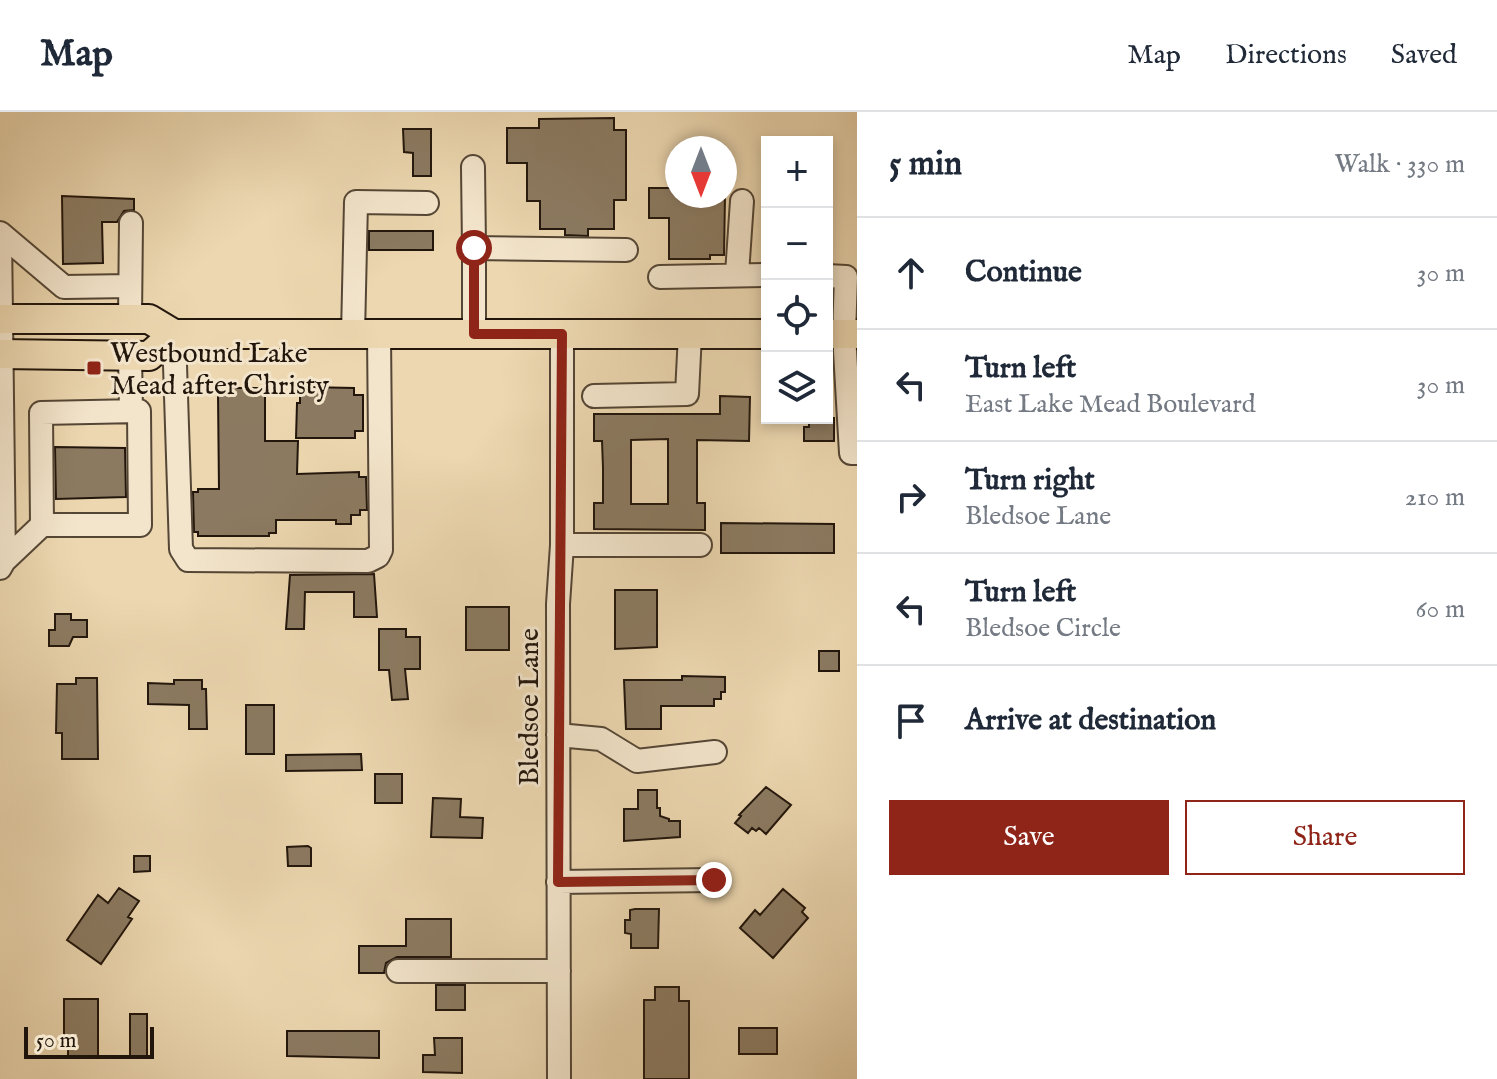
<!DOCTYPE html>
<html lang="en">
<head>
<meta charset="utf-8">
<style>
	:root { --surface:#fff; --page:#f6f6f7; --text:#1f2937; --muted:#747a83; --line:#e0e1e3; --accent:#8f2418 }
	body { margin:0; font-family:"IM FELL English",serif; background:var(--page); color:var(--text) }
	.controls { position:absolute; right:24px; top:24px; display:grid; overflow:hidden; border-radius:0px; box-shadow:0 4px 12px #0003 }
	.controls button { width:72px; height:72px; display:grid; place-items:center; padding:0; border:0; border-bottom:2px solid var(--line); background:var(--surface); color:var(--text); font:40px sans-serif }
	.compass { position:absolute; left:665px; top:24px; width:72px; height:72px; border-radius:50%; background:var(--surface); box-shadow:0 4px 12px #0003; rotate:180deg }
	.scale { position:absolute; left:24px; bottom:20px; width:130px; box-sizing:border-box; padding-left:8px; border:4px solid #22160c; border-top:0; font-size:22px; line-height:28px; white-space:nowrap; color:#22160c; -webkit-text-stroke:6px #f3e5cc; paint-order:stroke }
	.stop { position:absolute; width:24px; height:24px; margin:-18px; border:6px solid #8f2418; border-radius:50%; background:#fff }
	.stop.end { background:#8f2418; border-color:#fff; box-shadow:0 2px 8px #0008 }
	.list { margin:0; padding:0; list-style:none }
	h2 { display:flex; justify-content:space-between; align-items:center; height:104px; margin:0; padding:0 32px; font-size:34px }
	h2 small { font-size:26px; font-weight:400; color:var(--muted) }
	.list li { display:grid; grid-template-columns:52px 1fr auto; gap:24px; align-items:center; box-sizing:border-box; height:112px; padding:0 32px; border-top:2px solid var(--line) }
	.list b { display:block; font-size:30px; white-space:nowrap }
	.list p { margin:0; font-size:26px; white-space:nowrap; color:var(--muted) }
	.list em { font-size:26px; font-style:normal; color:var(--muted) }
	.actions { display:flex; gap:16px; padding:24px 32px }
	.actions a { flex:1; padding:18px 0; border:2px solid var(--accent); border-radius:0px; text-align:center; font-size:28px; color:var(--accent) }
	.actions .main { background:var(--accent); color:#fff }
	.icon { flex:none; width:44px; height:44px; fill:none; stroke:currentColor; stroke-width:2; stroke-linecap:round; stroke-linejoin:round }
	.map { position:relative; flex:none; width:857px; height:967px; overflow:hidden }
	header { display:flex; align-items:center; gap:48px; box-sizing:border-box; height:112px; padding:0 40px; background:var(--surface); border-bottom:2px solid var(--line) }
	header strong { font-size:38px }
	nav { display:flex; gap:44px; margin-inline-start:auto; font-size:28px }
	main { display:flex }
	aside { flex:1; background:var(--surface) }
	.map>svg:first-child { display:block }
	.building { fill:#8b7a61; stroke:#22160c; stroke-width:2; fill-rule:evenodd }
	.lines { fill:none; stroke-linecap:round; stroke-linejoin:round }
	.minor-casing { stroke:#544635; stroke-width:26 }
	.major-casing { stroke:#22160c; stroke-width:32 }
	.minor { stroke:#f3e5cc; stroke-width:22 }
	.major { stroke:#ecd7b0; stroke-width:28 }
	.route { stroke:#8f2418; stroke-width:10 }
	.poi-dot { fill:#8f2418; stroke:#f3e5cc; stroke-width:3 }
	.labels { text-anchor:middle; stroke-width:6; stroke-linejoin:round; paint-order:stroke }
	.poi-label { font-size:28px; fill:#22160c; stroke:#f3e5cc; text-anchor:start }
	.street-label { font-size:28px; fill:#22160c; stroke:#f3e5cc }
</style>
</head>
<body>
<header>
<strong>Map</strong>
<nav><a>Map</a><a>Directions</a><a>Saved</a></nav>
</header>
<main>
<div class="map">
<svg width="857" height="967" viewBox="0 0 857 967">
	<rect width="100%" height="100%" fill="#ecd7b0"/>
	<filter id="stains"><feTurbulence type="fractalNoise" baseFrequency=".0025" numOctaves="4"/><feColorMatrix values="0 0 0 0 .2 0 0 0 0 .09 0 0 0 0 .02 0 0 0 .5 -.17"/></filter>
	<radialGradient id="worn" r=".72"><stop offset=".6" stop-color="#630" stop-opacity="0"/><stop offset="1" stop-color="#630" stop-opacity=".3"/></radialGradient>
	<!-- building -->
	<path class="building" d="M 614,6 L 614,18 L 626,18 L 626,88 L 614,88 L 614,117 L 588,117 L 588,124 L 565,123 L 565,117 L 540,117 L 540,89 L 527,89 L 527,51 L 507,51 L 507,16 L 539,16 L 539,7 Z
		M 403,17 L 431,17 L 431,64 L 413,64 L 413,41 L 404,40 Z
		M 649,76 L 677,76 L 677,84 L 725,84 L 724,143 L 710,143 L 710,147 L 669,147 L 669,106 L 649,106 Z
		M 62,84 L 134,87 L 134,98 L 124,99 L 117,110 L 102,110 L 103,151 L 63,152 Z
		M 369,119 L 433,119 L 433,138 L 369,138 Z
		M 305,275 L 354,276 L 354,283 L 363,283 L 363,319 L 355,319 L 355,326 L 296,326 L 297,291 L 300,291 L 300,282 L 305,282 Z
		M 221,276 L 262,276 L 262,283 L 265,283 L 265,329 L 298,329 L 297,362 L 359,360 L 359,365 L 366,365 L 367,398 L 360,398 L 360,403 L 351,403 L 351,412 L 336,412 L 336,408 L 276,408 L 276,421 L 269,421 L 269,424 L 198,424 L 198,420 L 194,420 L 193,380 L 198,380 L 198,377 L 219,377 L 218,283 L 222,283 Z
		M 720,284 L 750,285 L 749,329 L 697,328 L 697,391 L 705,391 L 705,418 L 594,417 L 594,391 L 603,391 L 603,356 L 602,329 L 594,329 L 594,302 L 720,302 ZM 668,327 L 668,392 L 631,392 L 631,328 Z
		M 809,306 L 834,306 L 834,329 L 804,329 L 804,315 L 809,315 Z
		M 55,335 L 125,336 L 126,385 L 56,387 Z
		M 721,411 L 834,412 L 834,441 L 721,441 Z
		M 374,462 L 377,505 L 354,505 L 354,480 L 305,480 L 304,517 L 286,517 L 290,463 Z
		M 615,478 L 657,478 L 657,535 L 615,537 Z
		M 466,495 L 509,495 L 509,538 L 466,538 Z
		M 55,502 L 71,502 L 71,508 L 87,508 L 87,525 L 73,525 L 69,534 L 49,534 L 49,518 L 55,518 Z
		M 379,517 L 406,517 L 406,525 L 420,525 L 420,557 L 405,557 L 408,587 L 392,588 L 389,558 L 379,558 Z
		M 819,539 L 839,539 L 839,559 L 819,559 Z
		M 682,564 L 725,565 L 725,580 L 721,580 L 721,587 L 714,587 L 714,594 L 661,594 L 661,617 L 626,617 L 624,568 L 682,568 Z
		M 76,566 L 97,566 L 98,647 L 62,647 L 62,621 L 56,621 L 57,572 L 76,572 Z
		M 174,568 L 202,568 L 202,577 L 206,577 L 207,617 L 189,617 L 189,593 L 148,592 L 148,571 L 174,572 Z
		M 246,593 L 274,593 L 274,642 L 246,642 Z
		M 361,642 L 362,658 L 286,659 L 286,643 Z
		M 375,662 L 402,662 L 402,691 L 375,691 Z
		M 766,675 L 791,693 L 766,722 L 759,716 L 756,719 L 752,716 L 748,721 L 735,711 L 741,704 L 739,703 Z
		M 638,678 L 657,678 L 657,696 L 660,696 L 660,704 L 669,707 L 669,709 L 680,709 L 680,725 L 624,729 L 624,697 L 638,697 Z
		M 433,686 L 461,687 L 460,705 L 483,706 L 482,726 L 431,725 Z
		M 308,734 L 311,736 L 311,754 L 288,754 L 287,735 Z
		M 134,744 L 150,744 L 150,759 L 134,760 Z
		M 119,776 L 139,789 L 128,805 L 132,807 L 101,852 L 67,828 L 98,783 L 108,791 Z
		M 783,777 L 805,796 L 802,800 L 808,806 L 773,846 L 740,816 L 755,798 L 760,803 Z
		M 635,797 L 659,797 L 658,836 L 631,836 L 631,822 L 625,821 L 625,808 L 630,808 L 630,798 Z
		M 406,807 L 451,807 L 451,845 L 397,845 L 386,851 L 384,861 L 359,861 L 359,834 L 406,834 Z
		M 436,873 L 465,873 L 465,898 L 436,898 Z
		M 655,875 L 679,875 L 679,889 L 689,889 L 689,967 L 644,967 L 644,888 L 655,888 Z
		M 64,887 L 98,887 L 98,944 L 68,944 L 68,928 L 64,928 Z
		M 130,902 L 147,902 L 147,944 L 130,944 Z
		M 739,916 L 777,916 L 777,942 L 739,942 Z
		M 287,919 L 379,919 L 379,946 L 287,944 Z
		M 434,926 L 462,926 L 462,961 L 423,960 L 423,943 L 435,943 Z"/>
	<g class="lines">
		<!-- minor casing -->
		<g class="minor-casing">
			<path id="minor" d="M 473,55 L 474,136
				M 0,121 L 64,175 L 130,174
				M 0,123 L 4,449 L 0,456
				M 737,162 L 742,89
				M 827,164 L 846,165 L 844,222 L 851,341 L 857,341
				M 660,165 L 767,163
				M 130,207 L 131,111
				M 174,222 L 181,437 L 188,448 L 368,449 L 378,444 L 381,438 L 379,222
				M 353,222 L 356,90 L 427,91
				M 474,222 L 474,136 L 626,138
				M 130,244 L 131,299
				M 594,284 L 687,282 L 690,222
				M 562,433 L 700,433
				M 4,449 L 42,413 L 140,413 L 139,299 L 41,301 L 42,413
				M 558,623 L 601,627 L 637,649 L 715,640
				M 558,770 L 714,768
				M 398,859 L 559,859
				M 559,967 L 558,492 L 562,433 L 562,222"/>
		</g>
		<!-- major casing -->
		<g class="major-casing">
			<path id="major" d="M 0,207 L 149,207 L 174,222 L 767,222
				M 827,222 L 857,222
				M 0,242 L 149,244 L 174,222"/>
		</g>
		<!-- minor -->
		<use href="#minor" class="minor"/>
		<!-- major -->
		<use href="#major" class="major"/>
	</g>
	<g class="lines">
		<!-- route -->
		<path class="route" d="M 474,136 L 474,222 L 562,222 L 558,770 L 714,768"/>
	</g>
	<!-- markers -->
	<rect class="poi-dot" x="86" y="248" width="16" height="16" rx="4"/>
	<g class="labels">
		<!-- poi labels -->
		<g class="poi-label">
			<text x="110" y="250">Westbound Lake<tspan x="110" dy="32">Mead after Christy</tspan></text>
		</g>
		<!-- street labels -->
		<g class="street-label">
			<text transform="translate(528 595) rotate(-90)" y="10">Bledsoe Lane</text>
		</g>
	</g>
	<rect width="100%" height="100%" filter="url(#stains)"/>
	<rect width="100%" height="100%" fill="url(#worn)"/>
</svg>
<div class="controls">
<button>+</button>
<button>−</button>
<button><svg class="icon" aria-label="locate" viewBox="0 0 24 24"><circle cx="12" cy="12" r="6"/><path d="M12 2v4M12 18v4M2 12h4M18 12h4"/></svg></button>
<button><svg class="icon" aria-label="layers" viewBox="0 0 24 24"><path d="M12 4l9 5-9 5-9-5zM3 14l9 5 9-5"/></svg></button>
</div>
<svg class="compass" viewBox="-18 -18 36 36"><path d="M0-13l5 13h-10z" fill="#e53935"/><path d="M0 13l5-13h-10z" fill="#747a83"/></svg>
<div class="scale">50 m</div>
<div class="stop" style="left:474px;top:136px"></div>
<div class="stop end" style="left:714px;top:768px"></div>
</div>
<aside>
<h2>5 min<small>Walk · 330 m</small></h2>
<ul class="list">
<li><svg class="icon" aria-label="ahead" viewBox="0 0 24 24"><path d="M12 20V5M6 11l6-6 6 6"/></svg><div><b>Continue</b></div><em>30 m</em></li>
<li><svg class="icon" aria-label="left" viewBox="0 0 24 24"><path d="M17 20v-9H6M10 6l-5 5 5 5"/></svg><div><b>Turn left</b><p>East Lake Mead Boulevard</p></div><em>30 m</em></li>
<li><svg class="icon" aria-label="right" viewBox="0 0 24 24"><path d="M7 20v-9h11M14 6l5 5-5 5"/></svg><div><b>Turn right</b><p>Bledsoe Lane</p></div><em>210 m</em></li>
<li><svg class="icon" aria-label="left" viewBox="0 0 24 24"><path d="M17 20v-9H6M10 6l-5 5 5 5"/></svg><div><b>Turn left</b><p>Bledsoe Circle</p></div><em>60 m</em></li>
<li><svg class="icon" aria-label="arrive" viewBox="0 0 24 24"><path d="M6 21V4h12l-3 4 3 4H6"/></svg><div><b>Arrive at destination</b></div></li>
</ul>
<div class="actions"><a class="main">Save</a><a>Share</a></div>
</aside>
</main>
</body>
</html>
